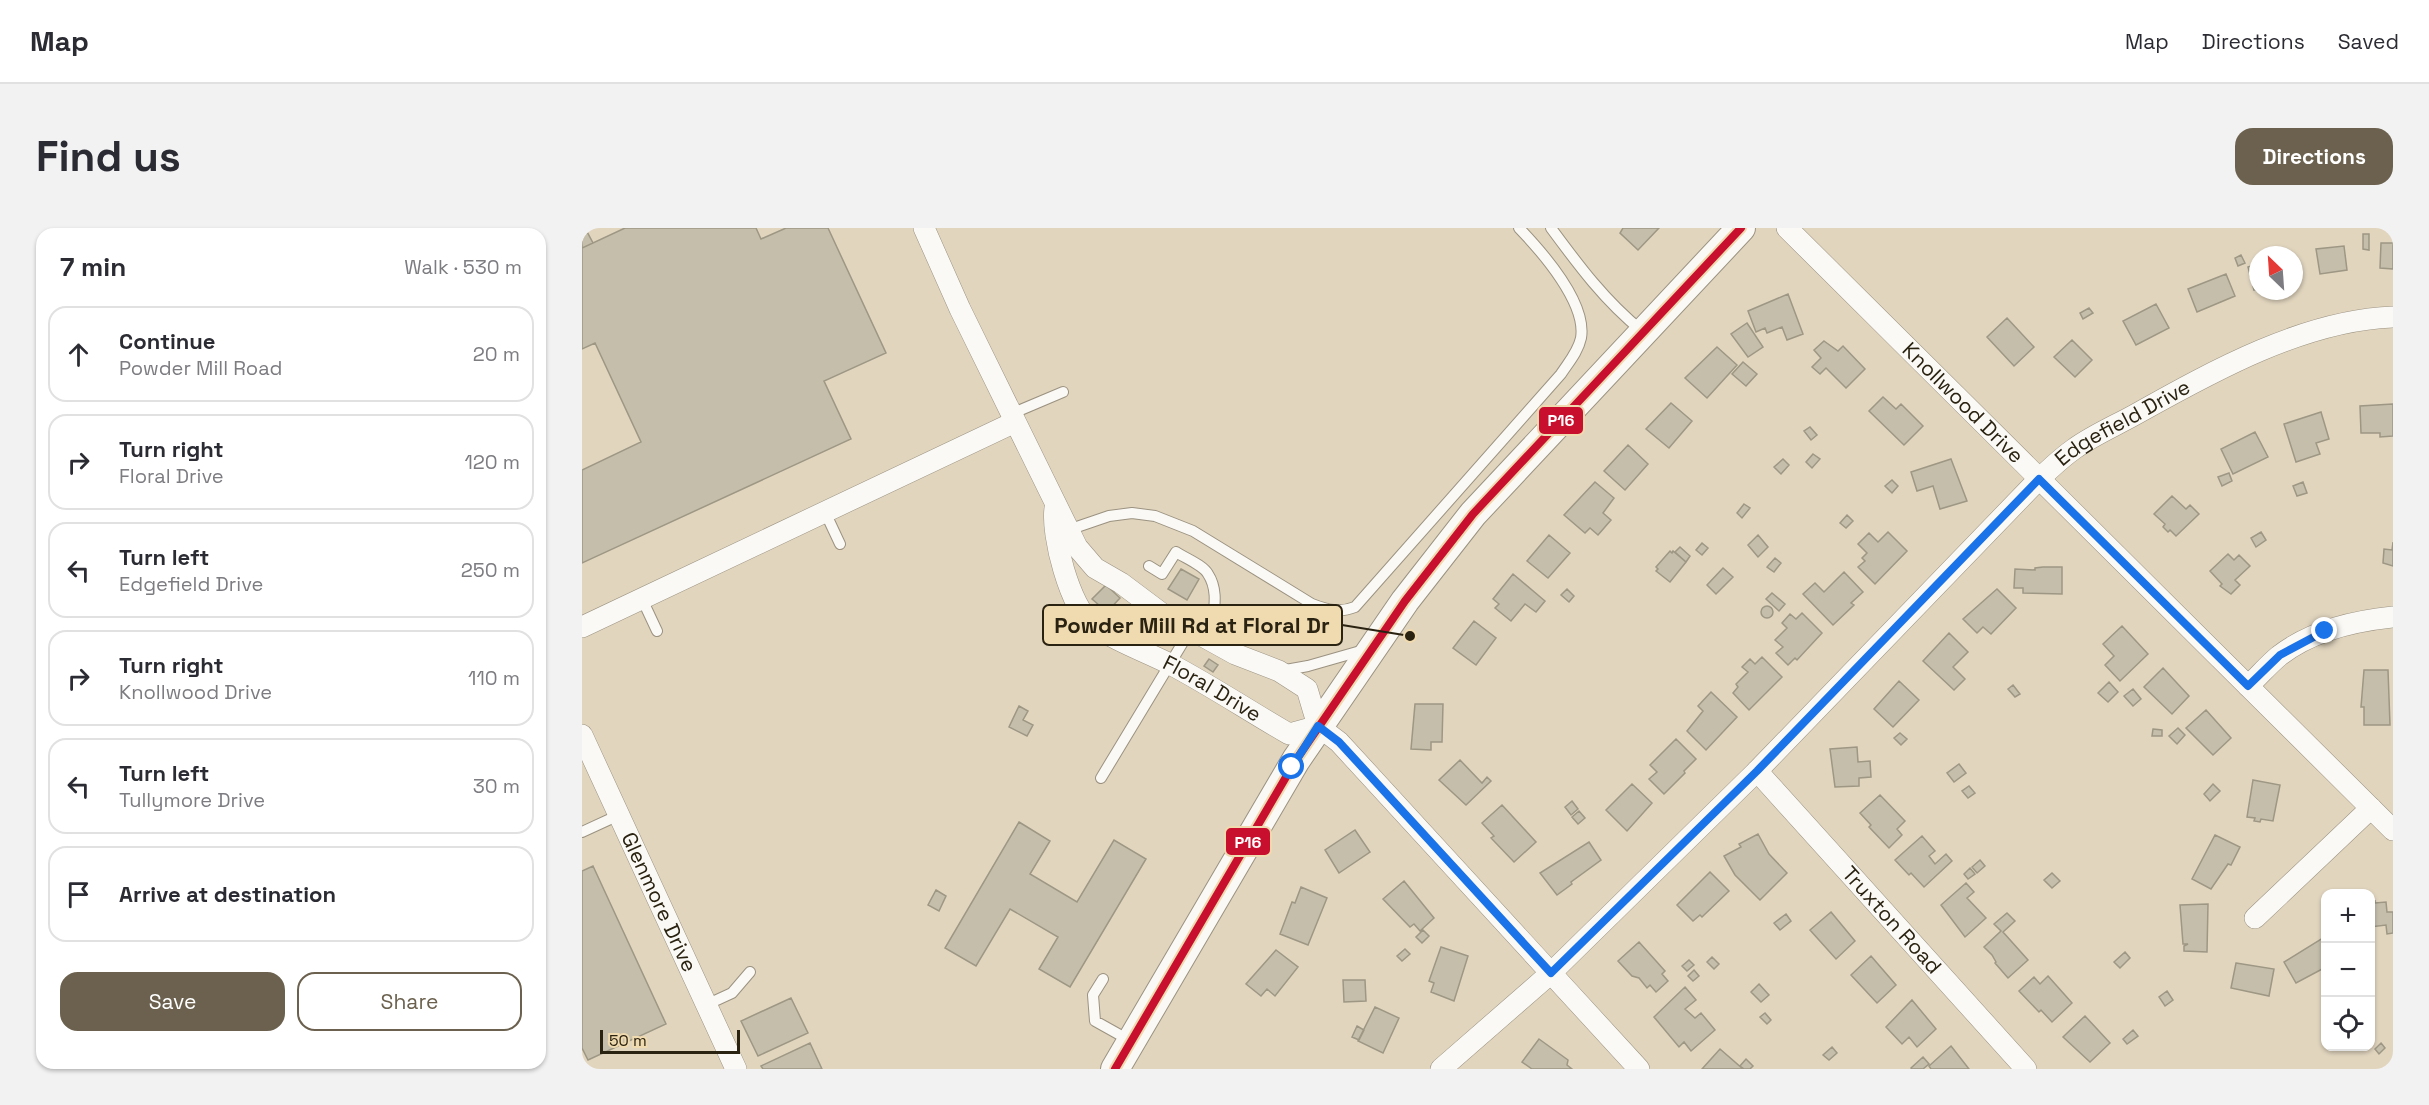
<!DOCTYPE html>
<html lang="en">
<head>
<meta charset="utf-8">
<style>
	:root { --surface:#fff; --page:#f2f2f3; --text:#2b2b33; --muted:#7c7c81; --line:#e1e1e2; --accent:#6b614e }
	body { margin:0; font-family:"Space Grotesk",sans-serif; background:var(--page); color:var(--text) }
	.controls { position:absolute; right:18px; bottom:18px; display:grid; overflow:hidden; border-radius:12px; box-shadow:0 2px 4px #0004 }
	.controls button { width:54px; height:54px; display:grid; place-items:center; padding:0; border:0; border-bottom:2px solid var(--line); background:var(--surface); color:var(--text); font:30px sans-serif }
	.compass { position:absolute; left:1667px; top:18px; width:54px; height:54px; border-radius:50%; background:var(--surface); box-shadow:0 2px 4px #0004; rotate:335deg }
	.scale { position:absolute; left:18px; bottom:15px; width:140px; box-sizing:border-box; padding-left:6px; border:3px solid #2b2312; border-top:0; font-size:16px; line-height:21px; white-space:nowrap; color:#2b2312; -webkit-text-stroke:4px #f0daaf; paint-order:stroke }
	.stop { position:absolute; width:18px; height:18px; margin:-14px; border:4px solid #1a73e8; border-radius:50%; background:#fff }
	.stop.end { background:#1a73e8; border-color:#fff; box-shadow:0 2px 6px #0008 }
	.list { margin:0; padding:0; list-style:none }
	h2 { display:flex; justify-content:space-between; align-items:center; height:78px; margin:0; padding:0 24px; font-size:26px }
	h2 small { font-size:20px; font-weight:400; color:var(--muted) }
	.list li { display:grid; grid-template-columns:39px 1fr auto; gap:18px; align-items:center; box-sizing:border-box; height:96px; margin:0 12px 12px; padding:0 12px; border:2px solid var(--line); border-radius:18px }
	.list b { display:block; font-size:22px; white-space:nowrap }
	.list p { margin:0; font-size:20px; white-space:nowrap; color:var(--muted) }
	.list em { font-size:20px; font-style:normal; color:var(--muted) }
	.actions { display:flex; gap:12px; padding:18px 24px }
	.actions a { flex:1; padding:14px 0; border:2px solid var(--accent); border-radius:18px; text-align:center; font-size:21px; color:var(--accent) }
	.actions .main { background:var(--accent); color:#fff }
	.icon { flex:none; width:33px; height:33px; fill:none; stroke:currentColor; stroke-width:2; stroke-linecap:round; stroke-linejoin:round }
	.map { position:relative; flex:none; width:1811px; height:841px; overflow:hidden; border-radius:18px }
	header { display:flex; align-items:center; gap:36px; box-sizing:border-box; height:84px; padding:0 30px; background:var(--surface); border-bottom:2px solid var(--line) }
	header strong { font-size:28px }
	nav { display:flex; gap:33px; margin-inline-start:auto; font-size:21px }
	.intro { display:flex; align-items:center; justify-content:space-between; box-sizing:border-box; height:144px; padding:0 36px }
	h1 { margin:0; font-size:42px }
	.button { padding:15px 27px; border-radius:18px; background:var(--accent); color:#fff; font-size:21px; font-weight:700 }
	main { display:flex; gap:36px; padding:0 36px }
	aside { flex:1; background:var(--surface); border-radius:18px; box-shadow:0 2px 4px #0004 }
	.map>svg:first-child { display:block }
	.building { fill:#c4beab; stroke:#9d9784; stroke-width:1.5 }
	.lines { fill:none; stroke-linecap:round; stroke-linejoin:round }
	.lane-casing { stroke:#9b9280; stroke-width:12 }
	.street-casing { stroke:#9b9280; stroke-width:22 }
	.secondary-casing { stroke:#9b9280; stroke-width:30 }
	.lane { stroke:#faf9f5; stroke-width:10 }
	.street { stroke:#faf9f5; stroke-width:21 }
	.secondary { stroke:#faf9f5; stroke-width:28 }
	.bus-1-casing { stroke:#f0daaf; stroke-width:12 }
	.bus-1 { stroke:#c8102e; stroke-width:8 }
	.route { stroke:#1a73e8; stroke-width:8 }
	.labels { text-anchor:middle; stroke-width:4.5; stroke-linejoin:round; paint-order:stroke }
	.street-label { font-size:21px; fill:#2b2312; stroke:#f0daaf }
	.leader { fill:none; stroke:#2b2312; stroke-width:2 }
	.callout-dot { fill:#2b2312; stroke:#f0daaf; stroke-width:2 }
	.callout { fill:#f0daaf; stroke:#2b2312; stroke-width:2 }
	.callout-label { font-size:22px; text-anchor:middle; font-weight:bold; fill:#2b2312 }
	.line-badge { stroke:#f0daaf; stroke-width:2 }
	.badge-label { font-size:16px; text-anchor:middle; font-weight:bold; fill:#fff }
</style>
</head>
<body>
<header>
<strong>Map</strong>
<nav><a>Map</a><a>Directions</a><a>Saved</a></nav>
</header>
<div class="intro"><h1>Find us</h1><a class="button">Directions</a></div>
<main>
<aside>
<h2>7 min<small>Walk · 530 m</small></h2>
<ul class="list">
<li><svg class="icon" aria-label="ahead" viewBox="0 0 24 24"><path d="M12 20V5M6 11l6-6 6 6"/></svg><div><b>Continue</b><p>Powder Mill Road</p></div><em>20 m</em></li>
<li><svg class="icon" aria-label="right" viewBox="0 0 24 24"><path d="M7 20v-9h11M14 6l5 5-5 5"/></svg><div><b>Turn right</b><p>Floral Drive</p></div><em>120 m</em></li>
<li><svg class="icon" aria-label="left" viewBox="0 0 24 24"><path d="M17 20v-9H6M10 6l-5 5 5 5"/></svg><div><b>Turn left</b><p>Edgefield Drive</p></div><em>250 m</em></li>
<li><svg class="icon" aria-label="right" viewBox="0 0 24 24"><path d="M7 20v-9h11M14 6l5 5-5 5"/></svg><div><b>Turn right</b><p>Knollwood Drive</p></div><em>110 m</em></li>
<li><svg class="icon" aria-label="left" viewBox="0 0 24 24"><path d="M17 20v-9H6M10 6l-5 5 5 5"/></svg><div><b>Turn left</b><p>Tullymore Drive</p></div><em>30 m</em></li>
<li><svg class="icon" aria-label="arrive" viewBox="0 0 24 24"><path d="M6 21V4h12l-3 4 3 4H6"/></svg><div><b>Arrive at destination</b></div></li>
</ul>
<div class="actions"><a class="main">Save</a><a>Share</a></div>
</aside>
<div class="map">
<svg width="1811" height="841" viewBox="0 0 1811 841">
	<rect width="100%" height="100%" fill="#e1d5be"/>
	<!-- building -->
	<path class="building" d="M 0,0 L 3,0 L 11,15 L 0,20 Z
		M 43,0 L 174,0 L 179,11 L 204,0 L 246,0 L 304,125 L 242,153 L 269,211 L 0,335 L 0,242 L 59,214 L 13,115 L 0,121 L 0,20 Z
		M 1041,0 L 1077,0 L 1056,22 L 1038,5 Z
		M 1781,6 L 1787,6 L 1787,22 L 1781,21 Z
		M 1799,15 L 1811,15 L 1811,41 L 1798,40 Z
		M 1762,18 L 1765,42 L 1738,46 L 1734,21 Z
		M 1659,27 L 1663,35 L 1656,38 L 1653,30 Z
		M 1676,36 L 1676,61 L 1672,62 L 1666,39 Z
		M 1644,46 L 1653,68 L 1615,84 L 1606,61 Z
		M 1206,66 L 1221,106 L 1205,112 L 1200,99 L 1185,105 L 1183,100 L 1174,104 L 1166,83 Z
		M 1574,76 L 1587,100 L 1554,117 L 1541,93 Z
		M 1507,80 L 1511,85 L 1501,91 L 1498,85 Z
		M 1425,90 L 1452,119 L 1432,138 L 1405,109 Z
		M 1165,95 L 1181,119 L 1166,129 L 1149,106 Z
		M 1490,112 L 1510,132 L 1493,149 L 1472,129 Z
		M 1242,113 L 1256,123 L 1261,118 L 1283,141 L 1264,160 L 1244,140 L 1238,146 L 1230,139 L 1239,130 L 1232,122 Z
		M 1135,119 L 1155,137 L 1125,170 L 1103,150 Z
		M 1161,134 L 1175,146 L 1164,158 L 1150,146 Z
		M 1301,169 L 1314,181 L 1319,176 L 1341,198 L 1322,217 L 1287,183 Z
		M 1089,175 L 1110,193 L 1087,220 L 1064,201 Z
		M 1811,176 L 1811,208 L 1798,209 L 1798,205 L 1779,205 L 1778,178 Z
		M 1739,184 L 1747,211 L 1734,215 L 1738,226 L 1714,234 L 1702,196 Z
		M 1228,199 L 1235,207 L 1229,212 L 1222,203 Z
		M 1673,204 L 1686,229 L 1651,246 L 1639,221 Z
		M 1046,217 L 1066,236 L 1043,262 L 1022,243 Z
		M 1231,226 L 1238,231 L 1230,240 L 1224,234 Z
		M 1201,231 L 1207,237 L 1199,246 L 1192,239 Z
		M 1369,231 L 1385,273 L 1358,281 L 1351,258 L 1335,263 L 1329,244 Z
		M 1647,245 L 1650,253 L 1640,258 L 1636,249 Z
		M 1310,252 L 1316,258 L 1310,265 L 1303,258 Z
		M 1013,254 L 1032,270 L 1021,285 L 1029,292 L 1016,307 L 1008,300 L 1003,305 L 982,287 Z
		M 1721,254 L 1725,265 L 1715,268 L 1711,258 Z
		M 1590,268 L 1604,281 L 1608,277 L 1617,286 L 1594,308 L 1588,302 L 1586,304 L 1581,299 L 1583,296 L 1572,286 Z
		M 1162,276 L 1168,280 L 1160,290 L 1155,285 Z
		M 1265,287 L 1271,293 L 1264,300 L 1258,295 Z
		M 1306,304 L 1325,323 L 1293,356 L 1276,339 L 1283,333 L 1280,330 L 1285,325 L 1276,316 L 1287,305 L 1296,314 Z
		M 1679,304 L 1684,312 L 1674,319 L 1669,310 Z
		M 967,307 L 988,325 L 966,350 L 945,333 Z
		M 1176,307 L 1186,319 L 1176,329 L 1166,317 Z
		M 1811,314 L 1811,338 L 1801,335 L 1802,321 L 1810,322 Z
		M 1120,315 L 1126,320 L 1120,327 L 1114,322 Z
		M 1098,319 L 1108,328 L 1104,334 L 1093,324 Z
		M 1088,323 L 1090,325 L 1091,323 L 1104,334 L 1088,354 L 1074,343 L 1076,341 L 1074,339 Z
		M 1646,326 L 1652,332 L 1657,327 L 1668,338 L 1653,352 L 1658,357 L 1649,366 L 1638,358 L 1640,356 L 1628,343 Z
		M 1193,330 L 1199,335 L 1192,344 L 1185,339 Z
		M 1461,339 L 1480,339 L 1480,366 L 1441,365 L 1441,360 L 1432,360 L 1433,341 L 1453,342 L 1453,340 Z
		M 1141,340 L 1151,349 L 1134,366 L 1125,357 Z
		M 599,341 L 617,351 L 605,372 L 586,361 Z
		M 1262,344 L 1281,364 L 1269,375 L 1272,377 L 1251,397 L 1221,366 L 1233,355 L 1242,364 Z
		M 931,346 L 963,373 L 954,384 L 943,376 L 929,393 L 913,380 L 917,376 L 911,371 Z
		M 524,357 L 538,370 L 525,384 L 510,371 Z
		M 985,361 L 992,368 L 987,374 L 979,367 Z
		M 1415,361 L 1434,380 L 1409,406 L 1401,399 L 1395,405 L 1381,391 Z
		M 1190,365 L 1203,376 L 1197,383 L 1184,371 Z
		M1179 384a6 6 0 1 1 12 0a6 6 0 1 1-12 0Z
		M 1220,385 L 1240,405 L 1215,432 L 1213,430 L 1206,437 L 1194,425 L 1201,419 L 1193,412 L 1205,400 L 1200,395 L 1208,386 L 1214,391 Z
		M 892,393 L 914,410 L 894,437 L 871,420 Z
		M 1540,398 L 1566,426 L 1538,453 L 1523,437 L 1532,428 L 1521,416 Z
		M 1367,405 L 1386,424 L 1371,439 L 1383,451 L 1372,462 L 1341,433 Z
		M 1180,429 L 1200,449 L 1167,482 L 1151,465 L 1156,459 L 1154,456 L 1166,444 L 1160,439 L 1168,431 L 1173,436 Z
		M 627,431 L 636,437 L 631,444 L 622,438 Z
		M 1581,440 L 1607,468 L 1590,486 L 1562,459 Z
		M 1782,442 L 1806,442 L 1808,497 L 1782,497 L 1782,479 L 1779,479 Z
		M 1317,453 L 1337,472 L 1311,499 L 1292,481 Z
		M 1527,454 L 1536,464 L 1526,474 L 1516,465 Z
		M 1431,457 L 1438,466 L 1433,469 L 1426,461 Z
		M 1551,461 L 1559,471 L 1551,478 L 1542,468 Z
		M 1129,464 L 1155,489 L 1124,522 L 1105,503 L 1121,483 L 1116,478 Z
		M 833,476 L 861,476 L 860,514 L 849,514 L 849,522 L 829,521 Z
		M 437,478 L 446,483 L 441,492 L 451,497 L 445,508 L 427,499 Z
		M 1624,482 L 1649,510 L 1631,527 L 1604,500 Z
		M 1596,500 L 1603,507 L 1595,516 L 1587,508 Z
		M 1571,501 L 1580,502 L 1580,508 L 1570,508 Z
		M 1318,505 L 1325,511 L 1319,517 L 1312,510 Z
		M 1094,511 L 1114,531 L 1102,543 L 1103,545 L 1082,566 L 1067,551 L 1075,544 L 1068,537 Z
		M 1275,519 L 1276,534 L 1288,533 L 1289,549 L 1277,550 L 1277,558 L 1253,559 L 1248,521 Z
		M 878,532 L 900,555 L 905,549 L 909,553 L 884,577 L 857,552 Z
		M 1377,536 L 1384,545 L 1372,554 L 1365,545 Z
		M 1671,552 L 1698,557 L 1691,593 L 1679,591 L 1678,594 L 1672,593 L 1673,590 L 1665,589 Z
		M 1050,556 L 1070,575 L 1045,603 L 1024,582 Z
		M 1631,556 L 1638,563 L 1628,573 L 1622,566 Z
		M 1387,558 L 1393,565 L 1386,570 L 1380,563 Z
		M 1298,567 L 1323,593 L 1315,601 L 1320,607 L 1307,620 L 1287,599 L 1289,597 L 1278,585 Z
		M 990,573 L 996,581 L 989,587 L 983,579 Z
		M 920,577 L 954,614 L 932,634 L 909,610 L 912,608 L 900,595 Z
		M 997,583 L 1003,590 L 996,596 L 990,589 Z
		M 437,594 L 468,613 L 448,646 L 495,674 L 532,612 L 564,631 L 488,759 L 457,741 L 476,709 L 428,681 L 394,738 L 363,720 Z
		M 773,602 L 788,624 L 757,645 L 743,622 Z
		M 1176,606 L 1187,626 L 1205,645 L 1178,672 L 1153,647 L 1142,628 L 1159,619 L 1157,616 Z
		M 1633,607 L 1658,619 L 1649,637 L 1646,636 L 1629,661 L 1610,651 Z
		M 1340,608 L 1353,623 L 1347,628 L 1353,636 L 1364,626 L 1370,633 L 1342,659 L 1329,645 L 1327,647 L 1313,632 Z
		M 1007,614 L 1019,632 L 989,654 L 990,656 L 975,667 L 958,645 Z
		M 1398,632 L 1403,638 L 1395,645 L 1390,639 Z
		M 11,638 L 84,796 L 6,832 L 0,820 L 0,643 Z
		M 1388,640 L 1393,646 L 1386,651 L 1382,646 Z
		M 1128,644 L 1147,663 L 1120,689 L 1118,687 L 1111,693 L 1095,677 Z
		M 1470,645 L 1478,653 L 1470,660 L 1462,652 Z
		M 822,653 L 852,690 L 838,703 L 832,696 L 828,699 L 801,671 Z
		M 1384,655 L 1392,664 L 1385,670 L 1404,690 L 1383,709 L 1359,677 Z
		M 719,659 L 745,670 L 726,717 L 698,706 L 710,674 L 713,675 Z
		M 354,662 L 364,668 L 357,683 L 346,677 Z
		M 1793,673 L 1793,675 L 1804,674 L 1805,684 L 1811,684 L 1811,705 L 1805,706 L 1804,697 L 1788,699 L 1788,674 Z
		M 1626,676 L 1625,724 L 1602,723 L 1602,718 L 1606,716 L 1601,716 L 1598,677 Z
		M 1249,684 L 1273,713 L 1254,731 L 1228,702 Z
		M 1425,685 L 1433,693 L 1421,704 L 1446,732 L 1426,750 L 1413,735 L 1414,734 L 1410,727 L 1402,719 L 1419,703 L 1412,696 Z
		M 1204,686 L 1209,693 L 1198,702 L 1192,695 Z
		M 841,702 L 847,708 L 840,715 L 834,709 Z
		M 1744,708 L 1744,739 L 1714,755 L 1702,734 Z
		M 1057,714 L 1083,743 L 1080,746 L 1086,753 L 1074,764 L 1068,757 L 1065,760 L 1057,750 L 1050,748 L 1036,733 Z
		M 859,719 L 886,728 L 872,773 L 849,764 L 852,755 L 847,753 Z
		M 823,721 L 828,726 L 820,733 L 815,728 Z
		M 694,722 L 716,739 L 693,768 L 685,761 L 679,768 L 664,756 Z
		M 1543,724 L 1548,730 L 1538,740 L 1532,734 Z
		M 1289,728 L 1314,757 L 1295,775 L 1269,747 Z
		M 1130,729 L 1137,736 L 1132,741 L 1125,734 Z
		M 1107,732 L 1112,737 L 1105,743 L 1100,738 Z
		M 1654,735 L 1692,741 L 1687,768 L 1649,760 Z
		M 1112,742 L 1117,748 L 1111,753 L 1106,748 Z
		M 1466,748 L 1490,775 L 1470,794 L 1459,782 L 1457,784 L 1437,763 L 1452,749 L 1458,756 Z
		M 761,752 L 783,752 L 784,773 L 762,774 Z
		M 1177,756 L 1187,767 L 1179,774 L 1169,764 Z
		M 1103,759 L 1114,772 L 1103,781 L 1113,790 L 1119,785 L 1133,802 L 1109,823 L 1102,814 L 1097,819 L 1072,789 Z
		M 1585,763 L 1591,772 L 1583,778 L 1577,769 Z
		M 209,770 L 226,805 L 176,828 L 159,793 Z
		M 1330,772 L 1354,801 L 1335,819 L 1327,809 L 1320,816 L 1304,799 Z
		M 793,779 L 817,790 L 801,825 L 776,813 Z
		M 1183,785 L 1189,792 L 1185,796 L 1178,789 Z
		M 1503,788 L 1528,815 L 1508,834 L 1481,809 Z
		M 775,798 L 782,802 L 777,812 L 770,809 Z
		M 1551,802 L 1556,808 L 1545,816 L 1541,811 Z
		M 957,811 L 986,832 L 985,837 L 990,841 L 950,841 L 940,834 Z
		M 228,815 L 240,841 L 181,841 L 179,838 Z
		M 1799,815 L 1803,820 L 1797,826 L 1793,821 Z
		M 1369,818 L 1387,841 L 1349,841 L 1347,838 Z
		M 1250,819 L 1255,825 L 1247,832 L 1241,827 Z
		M 1138,821 L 1161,841 L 1120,841 Z
		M 1341,829 L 1347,836 L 1341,841 L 1330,841 L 1329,840 Z
		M 1164,831 L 1171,838 L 1168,841 L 1162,841 L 1158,838 Z"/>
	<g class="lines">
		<!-- lane casing -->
		<g class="lane-casing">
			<path id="lane" d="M 969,0 C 997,38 1023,73 1060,103
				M 429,186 L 481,164
				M 243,284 L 258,316
				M 486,302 L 527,288 L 550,285 L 573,288 L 611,303 L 730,376 C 745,382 758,385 773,379 L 979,146 C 986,135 996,124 999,110 C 1005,75 960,24 937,0
				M 567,338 L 580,346 L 594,324 C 603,330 621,337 626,346 C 639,366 629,389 630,411
				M 60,371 L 75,403
				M 698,443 L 726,438 L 782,422
				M 519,550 L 609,401
				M 0,604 L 37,587
				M 521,751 L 511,767 L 513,793 L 547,812
				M 124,777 L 150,765 L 168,744"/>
		</g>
		<!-- street casing -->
		<g class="street-casing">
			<g id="street">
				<path d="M 342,0 L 378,81 L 495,319 L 513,340 L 539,355 L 579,385 L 653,426 L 697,443 L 725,461 L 736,498 L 757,514 L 1057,841"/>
				<path id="s1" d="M 1205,0 L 1811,602"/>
				<path id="s2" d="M 473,280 C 469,307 488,379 510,396 C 533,413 562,423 588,436 C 628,457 667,483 707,506 L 736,498"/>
				<path d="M 0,399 L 433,194"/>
				<path d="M 1666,458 C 1677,448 1686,437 1697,428 C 1729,403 1772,393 1811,389"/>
				<path id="s3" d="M 0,507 L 154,841"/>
				<path id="s4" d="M 1175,543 L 1444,841"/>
				<path d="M 1673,690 L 1789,580"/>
				<path id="s5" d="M 859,841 L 969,745 L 1175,543 L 1457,251 C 1468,241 1479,230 1492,221 C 1511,207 1535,197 1556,185 C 1631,143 1723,92 1811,89"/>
			</g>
		</g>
		<!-- secondary casing -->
		<g class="secondary-casing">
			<path id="secondary" d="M 533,841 L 714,532 L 823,373 L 891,286 L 1159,0"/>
		</g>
		<!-- lane -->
		<use href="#lane" class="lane"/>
		<!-- street -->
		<use href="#street" class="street"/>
		<!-- secondary -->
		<use href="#secondary" class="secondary"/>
		<!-- bus-1 casing -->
		<g class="bus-1-casing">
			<path id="bus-1" d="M 533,841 L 714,532 L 823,373 L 891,286 L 1159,0"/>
		</g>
		<!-- bus-1 -->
		<use href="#bus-1" class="bus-1"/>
	</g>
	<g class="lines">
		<!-- route -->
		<path class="route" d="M 710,539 L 736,498 L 757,514 L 969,745 L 1175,543 L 1457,251 L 1666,458 L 1698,427 L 1743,403"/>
	</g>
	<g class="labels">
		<!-- street labels -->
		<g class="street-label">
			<text dy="7" stroke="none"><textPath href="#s1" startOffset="248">Knollwood Drive</textPath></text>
			<text dy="7" stroke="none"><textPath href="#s5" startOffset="942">Edgefield Drive</textPath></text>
			<text dy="7" stroke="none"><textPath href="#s2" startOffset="261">Floral Drive</textPath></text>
			<text dy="7" stroke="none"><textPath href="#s3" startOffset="184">Glenmore Drive</textPath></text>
			<text dy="7" stroke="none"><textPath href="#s4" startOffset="201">Truxton Road</textPath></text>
		</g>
	</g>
	<!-- callouts -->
	<path class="leader" d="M828 408L760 397"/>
	<circle class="callout-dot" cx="828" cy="408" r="6"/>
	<rect class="callout" x="461" y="377" width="299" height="40" rx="6"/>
	<g class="callout-label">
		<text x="610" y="405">Powder Mill Rd at Floral Dr</text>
	</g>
	<g class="line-badge">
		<rect x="956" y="178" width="46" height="29" rx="6" fill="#c8102e"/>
		<rect x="643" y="599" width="46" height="29" rx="6" fill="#c8102e"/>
	</g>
	<g class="badge-label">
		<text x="979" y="198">P16</text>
		<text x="666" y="620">P16</text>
	</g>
</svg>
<div class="controls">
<button>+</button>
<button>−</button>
<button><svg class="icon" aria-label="locate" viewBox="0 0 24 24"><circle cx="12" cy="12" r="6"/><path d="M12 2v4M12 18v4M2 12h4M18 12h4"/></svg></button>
</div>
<svg class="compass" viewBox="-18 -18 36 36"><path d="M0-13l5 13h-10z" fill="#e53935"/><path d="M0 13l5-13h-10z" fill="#7c7c81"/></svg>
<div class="scale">50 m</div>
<div class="stop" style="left:710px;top:539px"></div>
<div class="stop end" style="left:1743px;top:403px"></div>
</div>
</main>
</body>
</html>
